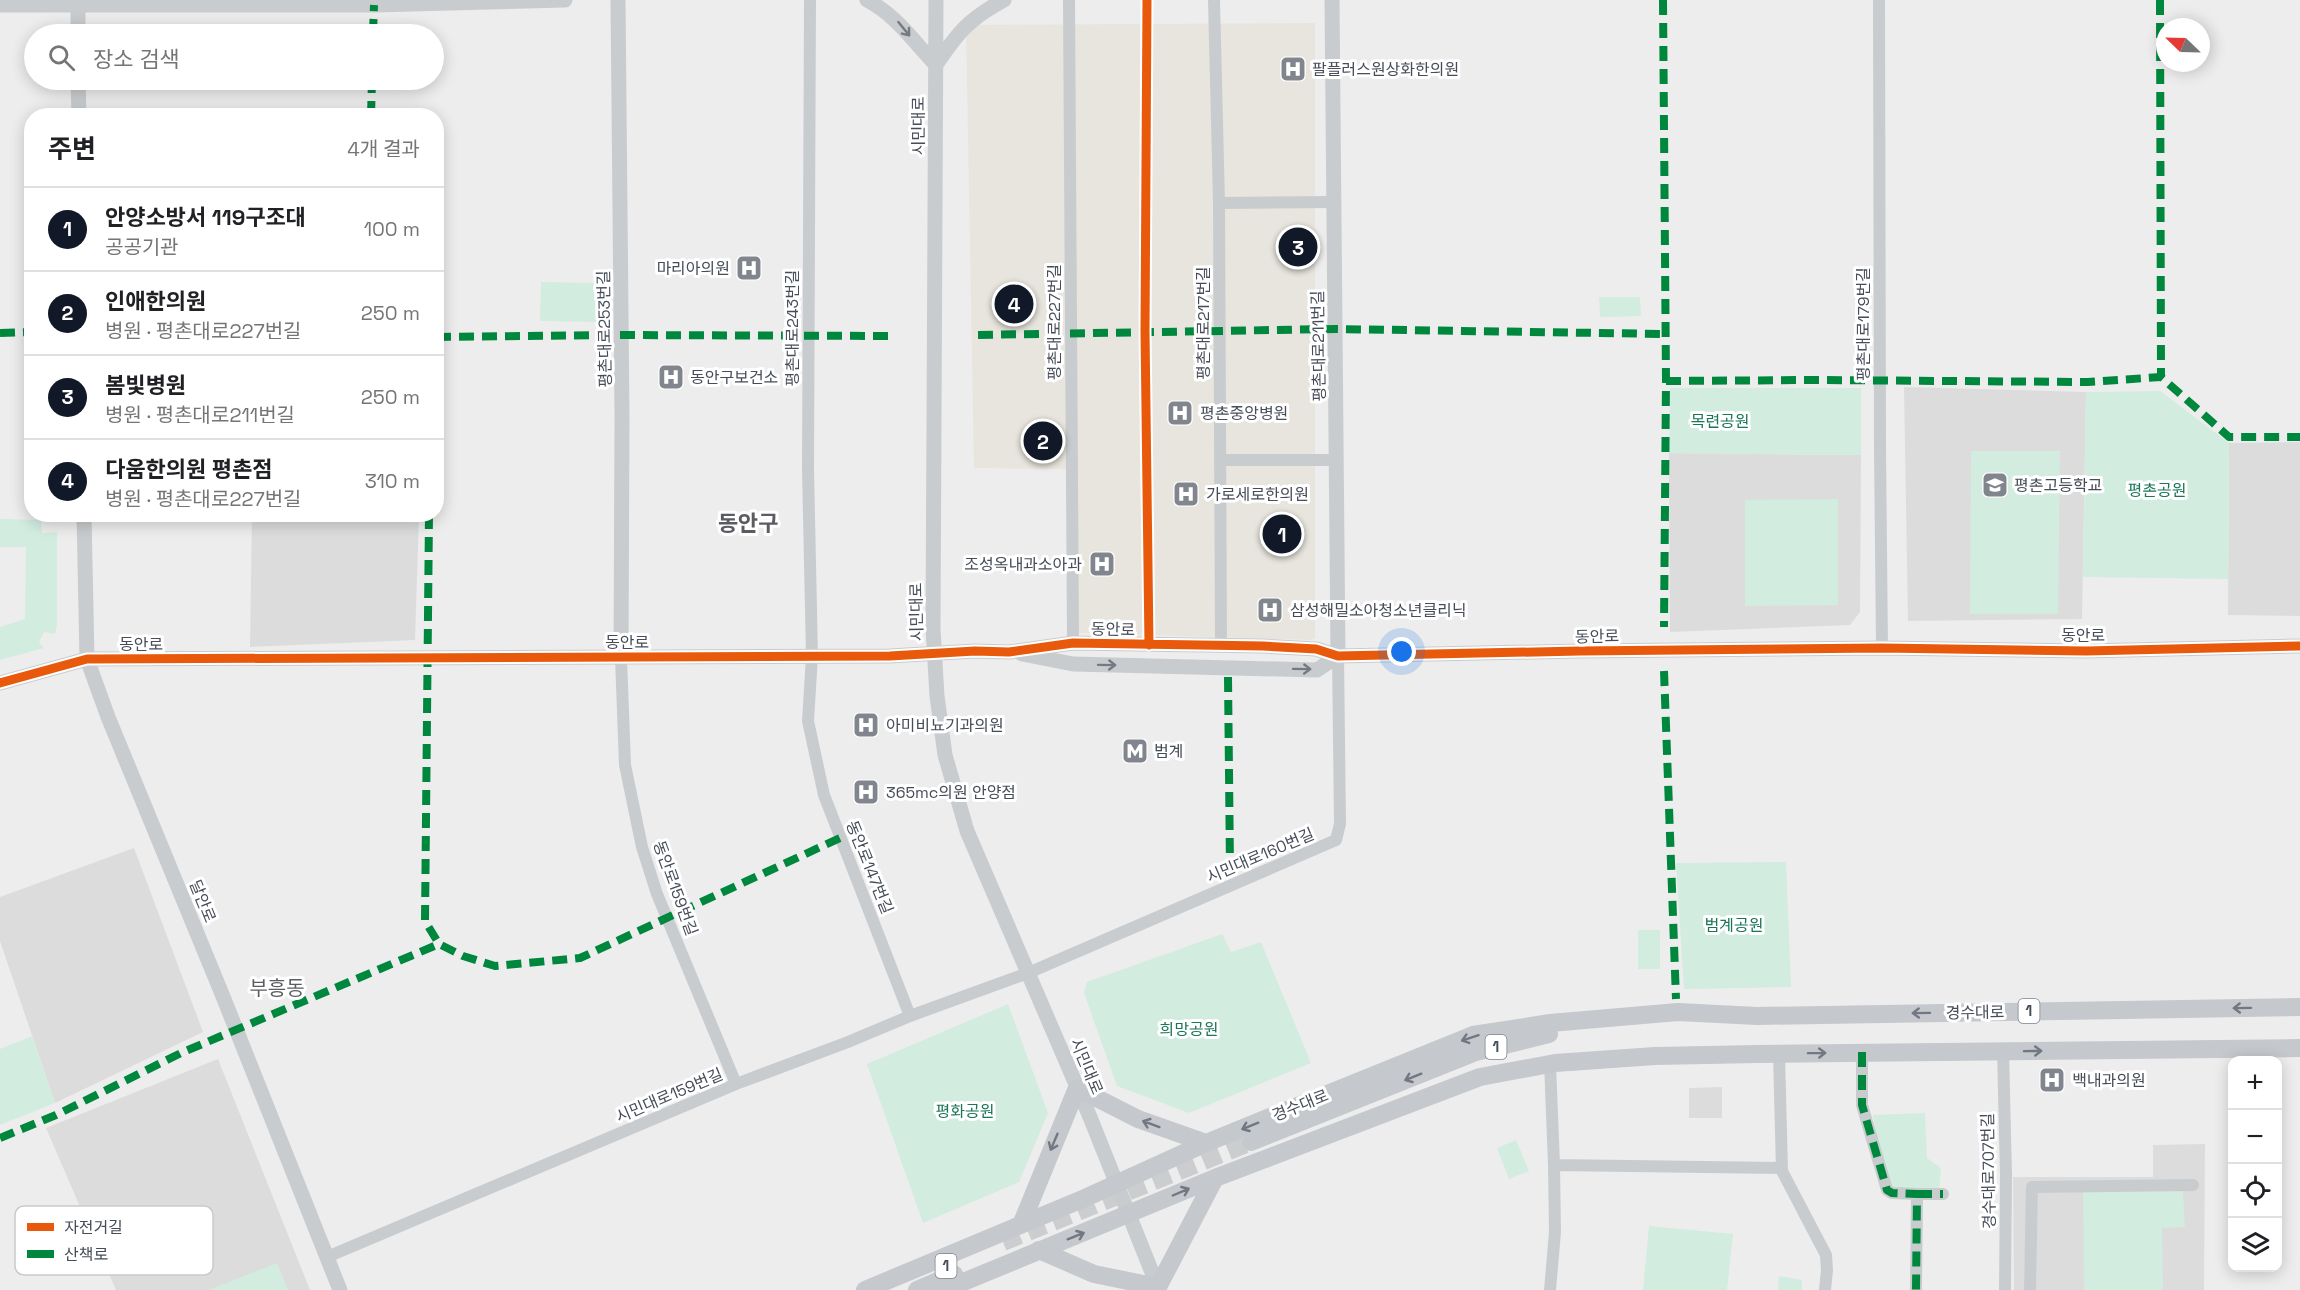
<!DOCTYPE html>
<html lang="ko">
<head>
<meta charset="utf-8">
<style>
	:root { --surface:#fff; --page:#f2f2f2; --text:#202124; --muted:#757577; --line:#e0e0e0; --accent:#111827 }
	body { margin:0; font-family:"Space Grotesk","Noto Sans KR",sans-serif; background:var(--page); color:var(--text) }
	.controls { position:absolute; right:18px; bottom:18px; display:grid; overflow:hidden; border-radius:12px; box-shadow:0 3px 15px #0003 }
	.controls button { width:54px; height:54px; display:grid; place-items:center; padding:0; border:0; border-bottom:2px solid var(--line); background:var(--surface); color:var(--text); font:30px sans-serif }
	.compass { position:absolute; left:2156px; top:18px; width:54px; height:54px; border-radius:50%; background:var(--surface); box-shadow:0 3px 15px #0003; rotate:293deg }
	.you { position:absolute; left:1402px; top:652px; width:21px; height:21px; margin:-15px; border:4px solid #fff; border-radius:50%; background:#1a73e8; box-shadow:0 0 0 9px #1a73e833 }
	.badge { display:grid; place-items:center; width:39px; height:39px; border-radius:50%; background:var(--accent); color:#fff; font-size:20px; font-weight:700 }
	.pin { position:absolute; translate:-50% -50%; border:3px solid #fff; box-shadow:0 2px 6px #0006 }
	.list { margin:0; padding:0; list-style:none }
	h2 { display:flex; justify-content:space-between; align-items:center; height:78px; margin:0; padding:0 24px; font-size:26px }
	h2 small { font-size:20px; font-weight:400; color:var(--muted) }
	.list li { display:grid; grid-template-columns:39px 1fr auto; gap:18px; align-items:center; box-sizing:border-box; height:84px; padding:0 24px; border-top:2px solid var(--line) }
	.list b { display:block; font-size:22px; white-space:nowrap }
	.list p { margin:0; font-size:20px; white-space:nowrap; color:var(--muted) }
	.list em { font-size:20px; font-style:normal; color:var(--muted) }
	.icon { flex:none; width:33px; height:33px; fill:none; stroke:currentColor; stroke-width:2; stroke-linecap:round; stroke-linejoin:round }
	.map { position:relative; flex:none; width:2300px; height:1290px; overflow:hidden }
	.search { position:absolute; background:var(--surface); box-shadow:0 3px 15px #0003; left:24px; top:24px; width:420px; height:66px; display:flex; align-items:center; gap:15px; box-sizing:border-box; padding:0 21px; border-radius:33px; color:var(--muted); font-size:22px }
	.panel { position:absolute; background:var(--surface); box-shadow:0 3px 15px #0003; left:24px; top:108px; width:420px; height:414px; border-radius:24px }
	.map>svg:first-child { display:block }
	.commercial { fill:#e7e5dd }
	.education { fill:#dcdcdd }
	.green { fill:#d2ece0 }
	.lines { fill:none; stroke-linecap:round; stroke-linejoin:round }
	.primary-tunnel { stroke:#cccdcf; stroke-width:18; stroke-dasharray:18 9; stroke-linecap:butt }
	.minor { stroke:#c9ccce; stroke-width:12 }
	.tertiary { stroke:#c9ccce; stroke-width:15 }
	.primary { stroke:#c5c8cc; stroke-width:18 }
	.quiet { stroke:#00873e; stroke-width:8; stroke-dasharray:15 8; stroke-linecap:butt }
	.cycleway-casing { stroke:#fff; stroke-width:13 }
	.cycleway { stroke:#e8590c; stroke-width:9 }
	.oneway { stroke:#747982 }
	.oneway2 { stroke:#727881 }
	.labels { text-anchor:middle; stroke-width:6; stroke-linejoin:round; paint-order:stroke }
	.shield { fill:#fff; stroke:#7e828b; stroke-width:1.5 }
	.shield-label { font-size:15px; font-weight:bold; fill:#464d59 }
	.poi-label { font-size:16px; fill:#464d59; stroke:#fff; text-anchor:start }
	.street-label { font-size:16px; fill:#464d59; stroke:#fff }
	.park-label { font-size:16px; fill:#1a7656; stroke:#fff }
	.quarter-label { font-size:20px; fill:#5a5c61; stroke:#fff }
	.district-label { font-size:22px; font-weight:bold; fill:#5a5c61; stroke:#fff }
	.key { fill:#fff; stroke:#c8cacd; stroke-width:1.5 }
	.key-label { font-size:16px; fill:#464d59 }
</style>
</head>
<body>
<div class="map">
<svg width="2300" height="1290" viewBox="0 0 2300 1290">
	<rect width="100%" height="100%" fill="#eeeded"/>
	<!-- commercial -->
	<path class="commercial" d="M 1315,23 L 1315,638 L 1311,640 L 1078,633 L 1077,469 L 974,468 L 966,25 Z"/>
	<!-- education -->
	<path class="education" d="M 1904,387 L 2086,392 L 2082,619 L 1908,621 Z
		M 2300,442 L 2300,616 L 2228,615 L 2229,443 Z
		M 1669,453 L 1861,455 L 1860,612 L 1850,625 L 1670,632 Z
		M 252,515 L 419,515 L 415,640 L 250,647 Z
		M 134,848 L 203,1032 L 55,1103 L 0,941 L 0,897 Z
		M 218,1059 L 310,1290 L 116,1290 L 46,1128 Z
		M 1722,1087 L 1722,1118 L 1689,1118 L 1689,1088 Z
		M 2205,1144 L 2204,1290 L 2014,1290 L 2013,1177 L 2153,1177 L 2153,1145 Z"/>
	<!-- green -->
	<path class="green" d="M 541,282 L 597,283 L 597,322 L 540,321 Z
		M 1599,297 L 1640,297 L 1641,316 L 1600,317 Z
		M 1670,388 L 1861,388 L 1861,455 L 1669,453 Z
		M 2160,391 L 2229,443 L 2228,579 L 2083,577 L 2086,392 Z
		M 1971,451 L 2060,451 L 2058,614 L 1970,614 Z
		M 1838,499 L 1838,605 L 1745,606 L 1745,500 Z
		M 0,519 L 41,520 L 42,533 L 57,532 L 57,625 L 55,634 L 44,632 L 39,642 L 44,648 L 0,660 L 0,627 L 25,619 L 26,547 L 0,547 Z
		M 1786,862 L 1791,987 L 1684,989 L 1676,863 Z
		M 1638,930 L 1660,930 L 1660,969 L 1638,969 Z
		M 1222,934 L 1231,952 L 1261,942 L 1311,1063 L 1189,1113 L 1117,1086 L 1084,993 L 1087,982 Z
		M 1008,1004 L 1048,1113 L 1019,1182 L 923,1223 L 867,1064 Z
		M 32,1036 L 55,1103 L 0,1125 L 0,1049 Z
		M 1925,1113 L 1927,1158 L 1941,1168 L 1939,1192 L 1892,1191 L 1883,1171 L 1873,1115 Z
		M 1516,1140 L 1529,1171 L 1509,1179 L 1497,1148 Z
		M 2083,1189 L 2183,1191 L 2185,1227 L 2162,1228 L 2163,1290 L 2084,1290 Z
		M 1649,1226 L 1733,1234 L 1727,1290 L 1643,1290 Z
		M 277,1263 L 288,1290 L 209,1290 Z
		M 1779,1276 L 1802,1280 L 1802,1290 L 1778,1290 Z"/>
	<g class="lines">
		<!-- primary-tunnel -->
		<path class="primary-tunnel" d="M 1003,1242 L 1251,1142"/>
		<!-- minor -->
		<path class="minor" d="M 810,0 L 808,469 L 812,656 L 808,721 L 824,795 L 910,1016
			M 1069,0 L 1073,643
			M 1214,0 L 1219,203 L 1221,646
			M 1879,0 L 1880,448 L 1882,648
			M 1219,203 L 1334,202
			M 1220,460 L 1337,460
			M 621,658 L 625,765 L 642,847 L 657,894 L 736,1084
			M 2003,1051 L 2006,1176 L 2005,1290
			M 1862,1052 L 1862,1105 L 1887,1190 L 1892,1193 L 1917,1194 L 1916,1290
			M 1779,1054 L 1782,1171 L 1826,1255 L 1827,1270 L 1825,1290
			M 1550,1063 L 1554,1165 L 1781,1168
			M 1917,1194 L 1943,1194
			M 327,1257 L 736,1084 L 848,1042 L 910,1016 L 1028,973 L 1336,840 L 1340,824 L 1338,656
			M 1550,1290 L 1555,1232 L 1554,1165
			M 2030,1290 L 2032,1187 L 2193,1185"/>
		<!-- tertiary -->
		<path class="tertiary" d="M 78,0 L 78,34
			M 618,0 L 622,418 L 621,658
			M 867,0 C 897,16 913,41 936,65 C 958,32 969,19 1004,0
			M 936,0 L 933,629 L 937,696 L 945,755 L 967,831 L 1090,1117 L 1159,1290
			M 1332,0 L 1338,656
			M 0,5 L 374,5 L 565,0
			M 78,80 L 79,116
			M 84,514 L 87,659 L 108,717 L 222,994 L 340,1290
			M 1022,654 L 1073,664 L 1317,670 L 1338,656
			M 0,683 L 87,659 L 890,656 L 975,651 L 1009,652 L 1073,643 L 1263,646 L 1316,649 L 1338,656 L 1580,651 L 1882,648 L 2086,651 L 2300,646"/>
		<!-- primary -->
		<path class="primary" d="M 1251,1142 L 1476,1052 L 1549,1034
			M 1021,1225 L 1077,1088 L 1138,1119 L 1206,1143
			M 1039,1250 L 1094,1274 L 1158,1287 L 1215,1178
			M 865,1290 L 1085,1198 L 1206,1143 L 1473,1035 L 1550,1023 L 1678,1012 L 1757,1016 L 2300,1007
			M 917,1290 L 954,1274
			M 944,1290 L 1215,1178 L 1480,1077 L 1555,1063 L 1655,1056 L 1758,1054 L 2300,1048"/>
		<!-- quiet -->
		<path class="quiet" d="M 1663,0 L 1666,381 L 1664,627
			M 2160,0 L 2161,377
			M 373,34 L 374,5
			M 371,116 L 372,80
			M 0,333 L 32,332
			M 978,335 L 1336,329 L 1665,334
			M 436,337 L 622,335 L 894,336
			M 1666,381 L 1814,380 L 2088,382 L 2161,377 L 2229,437 L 2300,437
			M 429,514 L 425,921 L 439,944
			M 1664,671 L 1676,999
			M 1228,677 L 1230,868
			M 1862,1052 L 1862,1105 L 1887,1190 L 1892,1193 L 1917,1194 L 1916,1290
			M 0,1138 L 56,1115 L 181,1053 L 439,944 L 463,956 L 495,966 L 580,958 L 840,838
			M 1917,1194 L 1943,1194"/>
		<!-- cycleway casing -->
		<g class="cycleway-casing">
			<path id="cycleway" d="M 1147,0 L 1145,331 L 1149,645
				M 0,683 L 87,659 L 890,656 L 975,651 L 1009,652 L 1073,643 L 1263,646 L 1316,649 L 1338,656 L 1580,651 L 1882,648 L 2086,651 L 2300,646"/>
		</g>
		<!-- cycleway -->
		<use href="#cycleway" class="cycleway"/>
	</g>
	<!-- one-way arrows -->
	<defs><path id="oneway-shaft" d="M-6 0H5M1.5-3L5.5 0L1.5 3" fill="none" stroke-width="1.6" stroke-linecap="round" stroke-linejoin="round" transform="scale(1.5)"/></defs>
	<g class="oneway">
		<use href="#oneway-shaft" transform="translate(904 29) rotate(51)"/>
		<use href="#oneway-shaft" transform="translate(1107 665) rotate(1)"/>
		<use href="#oneway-shaft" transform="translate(1302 669) rotate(1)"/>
	</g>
	<g class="oneway2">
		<use href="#oneway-shaft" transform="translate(2242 1008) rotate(179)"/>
		<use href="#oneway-shaft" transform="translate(1921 1013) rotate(179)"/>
		<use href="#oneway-shaft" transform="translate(1470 1038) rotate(162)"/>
		<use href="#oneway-shaft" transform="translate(2033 1051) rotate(-1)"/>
		<use href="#oneway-shaft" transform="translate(1817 1053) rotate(-1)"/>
		<use href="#oneway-shaft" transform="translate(1413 1077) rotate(158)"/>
		<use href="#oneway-shaft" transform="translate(1151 1124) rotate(-160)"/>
		<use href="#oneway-shaft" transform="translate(1250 1126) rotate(158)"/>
		<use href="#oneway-shaft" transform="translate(1054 1142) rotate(113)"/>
		<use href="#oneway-shaft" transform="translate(1181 1192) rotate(-23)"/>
		<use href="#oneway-shaft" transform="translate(1076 1236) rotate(-22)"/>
	</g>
	<!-- icons -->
	<defs>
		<g id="hospital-square" transform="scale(1.35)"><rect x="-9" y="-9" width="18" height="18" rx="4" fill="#81858d" stroke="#fff"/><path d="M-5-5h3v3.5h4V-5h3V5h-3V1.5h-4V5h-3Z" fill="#fff"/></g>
		<g id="school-square" transform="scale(1.35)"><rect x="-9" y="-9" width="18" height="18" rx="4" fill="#81858d" stroke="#fff"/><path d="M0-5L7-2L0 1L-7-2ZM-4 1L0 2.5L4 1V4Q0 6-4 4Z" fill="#fff"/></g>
		<g id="metro-square" transform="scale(1.35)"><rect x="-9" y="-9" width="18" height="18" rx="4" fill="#81858d" stroke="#fff"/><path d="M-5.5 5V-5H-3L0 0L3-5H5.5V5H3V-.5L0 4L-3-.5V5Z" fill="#fff"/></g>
	</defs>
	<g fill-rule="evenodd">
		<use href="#hospital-square" x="1293" y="69"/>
		<use href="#hospital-square" x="749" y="268"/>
		<use href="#hospital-square" x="671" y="377"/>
		<use href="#hospital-square" x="1180" y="413"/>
		<use href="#school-square" x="1995" y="485"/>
		<use href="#hospital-square" x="1186" y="494"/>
		<use href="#hospital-square" x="1102" y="564"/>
		<use href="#hospital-square" x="1270" y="610"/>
		<use href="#hospital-square" x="866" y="725"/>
		<use href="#metro-square" x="1135" y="751"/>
		<use href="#hospital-square" x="866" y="792"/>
		<use href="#hospital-square" x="2052" y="1080"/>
	</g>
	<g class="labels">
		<!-- shield labels -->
		<g class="shield">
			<rect x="2018.5" y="999" width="21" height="24" rx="4.5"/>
			<rect x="1485.5" y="1035" width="21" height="24" rx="4.5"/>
			<rect x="935.5" y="1254" width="21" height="24" rx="4.5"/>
		</g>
		<g class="shield-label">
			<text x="2029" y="1016">1</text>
			<text x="1496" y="1052">1</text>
			<text x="946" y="1271">1</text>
		</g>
		<!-- poi labels -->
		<g class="poi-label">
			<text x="1312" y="75">팔플러스원상화한의원</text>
			<text x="730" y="274" text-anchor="end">마리아의원</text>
			<text x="690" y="383">동안구보건소</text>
			<text x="1200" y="419">평촌중앙병원</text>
			<text x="2014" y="491">평촌고등학교</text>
			<text x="1206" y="500">가로세로한의원</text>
			<text x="1082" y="570" text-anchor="end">조성옥내과소아과</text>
			<text x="1290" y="616">삼성해밀소아청소년클리닉</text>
			<text x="886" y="731">아미비뇨기과의원</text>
			<text x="1154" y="757">범계</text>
			<text x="886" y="798">365mc의원 안양점</text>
			<text x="2072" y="1086">백내과의원</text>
		</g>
		<!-- street labels -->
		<g class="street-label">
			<text transform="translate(918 126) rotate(-90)" y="6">시민대로</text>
			<text transform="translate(1054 322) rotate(-90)" y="6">평촌대로227번길</text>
			<text transform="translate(1203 323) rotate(-90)" y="6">평촌대로217번길</text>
			<text transform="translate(1863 324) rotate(-90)" y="6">평촌대로179번길</text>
			<text transform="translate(792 328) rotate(-90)" y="6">평촌대로243번길</text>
			<text transform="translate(604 329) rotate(-91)" y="6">평촌대로253번길</text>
			<text transform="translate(1318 346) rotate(-91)" y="6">평촌대로211번길</text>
			<text transform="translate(916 612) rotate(-91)" y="6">시민대로</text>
			<text transform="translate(1113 629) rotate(1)" y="6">동안로</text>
			<text x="2083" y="641">동안로</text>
			<text transform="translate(1597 636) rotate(-1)" y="6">동안로</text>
			<text x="627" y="648">동안로</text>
			<text x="141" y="650">동안로</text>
			<text transform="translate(1260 855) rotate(-23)" y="6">시민대로160번길</text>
			<text transform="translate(870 867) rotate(68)" y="6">동안로147번길</text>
			<text transform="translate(676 888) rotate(70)" y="6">동안로159번길</text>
			<text transform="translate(203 901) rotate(68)" y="6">달안로</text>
			<text transform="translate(1975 1012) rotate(-1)" y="6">경수대로</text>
			<text transform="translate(1087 1066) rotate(67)" y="6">시민대로</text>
			<text transform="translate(669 1095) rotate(-23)" y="6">시민대로159번길</text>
			<text transform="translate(1300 1105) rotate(-22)" y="6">경수대로</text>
			<text transform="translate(1988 1171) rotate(-91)" y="6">경수대로707번길</text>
		</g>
		<!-- park labels -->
		<g class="park-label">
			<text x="1720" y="427">목련공원</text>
			<text x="2157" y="496">평촌공원</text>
			<text x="1734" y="931">범계공원</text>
			<text x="1189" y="1035">희망공원</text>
			<text x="965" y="1117">평화공원</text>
		</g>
		<!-- quarter labels -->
		<g class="quarter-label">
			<text x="277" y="995">부흥동</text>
		</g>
		<!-- district labels -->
		<g class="district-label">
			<text x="748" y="531">동안구</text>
		</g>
	</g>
	<!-- legend -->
	<rect x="15" y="1206" width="198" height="69" rx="9" class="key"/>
	<rect x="27" y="1223" width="27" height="8" fill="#e8590c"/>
	<rect x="27" y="1250" width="27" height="8" fill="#00873e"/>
	<g class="key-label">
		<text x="64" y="1233">자전거길</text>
		<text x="64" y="1260">산책로</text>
	</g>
</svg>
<div class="controls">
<button>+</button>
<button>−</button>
<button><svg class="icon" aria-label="locate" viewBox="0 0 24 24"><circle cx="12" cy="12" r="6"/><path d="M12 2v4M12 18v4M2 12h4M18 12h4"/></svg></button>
<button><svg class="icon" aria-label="layers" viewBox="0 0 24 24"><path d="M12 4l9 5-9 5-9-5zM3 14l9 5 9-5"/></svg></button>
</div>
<svg class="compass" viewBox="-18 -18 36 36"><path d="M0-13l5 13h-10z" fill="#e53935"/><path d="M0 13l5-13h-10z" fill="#757577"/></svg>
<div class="you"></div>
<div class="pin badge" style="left:1282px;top:534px">1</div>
<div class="pin badge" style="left:1043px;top:441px">2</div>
<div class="pin badge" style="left:1298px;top:247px">3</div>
<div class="pin badge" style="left:1014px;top:304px">4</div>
<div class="search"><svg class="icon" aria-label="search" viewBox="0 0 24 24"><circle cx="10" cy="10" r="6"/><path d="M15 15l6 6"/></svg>장소 검색</div>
<section class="panel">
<h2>주변<small>4개 결과</small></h2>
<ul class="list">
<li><span class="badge">1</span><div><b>안양소방서 119구조대</b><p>공공기관</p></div><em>100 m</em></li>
<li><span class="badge">2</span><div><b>인애한의원</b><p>병원 · 평촌대로227번길</p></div><em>250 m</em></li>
<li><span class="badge">3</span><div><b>봄빛병원</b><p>병원 · 평촌대로211번길</p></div><em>250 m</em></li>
<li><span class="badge">4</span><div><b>다움한의원 평촌점</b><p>병원 · 평촌대로227번길</p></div><em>310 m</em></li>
</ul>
</section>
</div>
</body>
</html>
